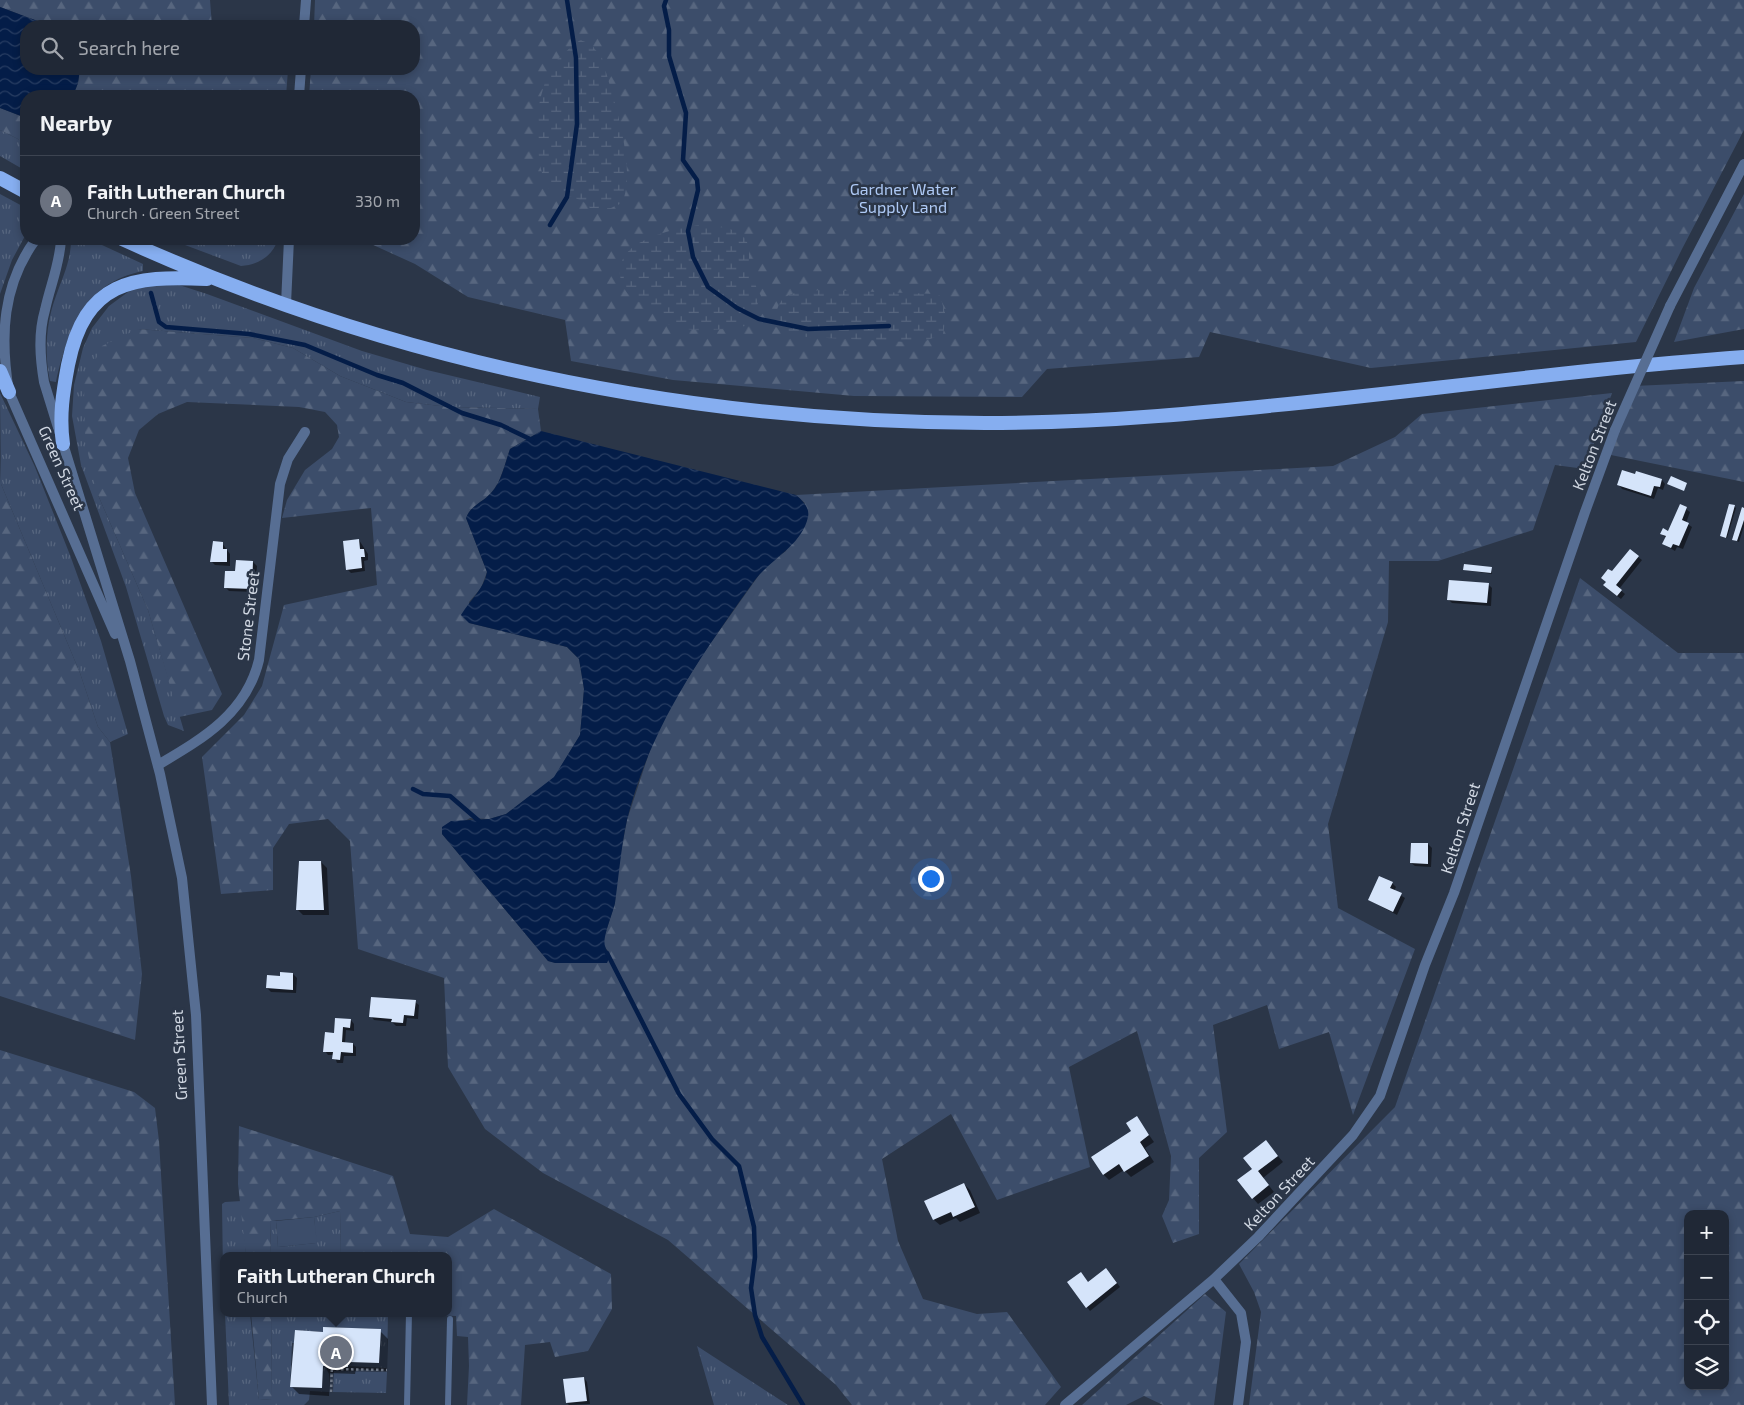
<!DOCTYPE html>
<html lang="en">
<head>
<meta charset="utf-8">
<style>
	:root { --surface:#202836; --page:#2d3442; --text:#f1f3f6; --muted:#a2a6ad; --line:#3d4451; --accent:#95b2f1 }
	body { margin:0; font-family:"Exo 2",sans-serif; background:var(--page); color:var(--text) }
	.controls { position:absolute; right:15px; bottom:15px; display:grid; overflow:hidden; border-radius:10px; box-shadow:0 2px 8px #0003 }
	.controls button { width:45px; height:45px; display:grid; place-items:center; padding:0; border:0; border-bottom:1px solid var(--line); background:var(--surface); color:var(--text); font:25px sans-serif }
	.you { position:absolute; left:930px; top:878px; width:18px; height:18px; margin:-12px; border:4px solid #fff; border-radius:50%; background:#1a73e8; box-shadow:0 0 0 8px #1a73e833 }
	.badge { display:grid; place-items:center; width:32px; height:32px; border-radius:50%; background:var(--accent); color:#fff; font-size:16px; font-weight:700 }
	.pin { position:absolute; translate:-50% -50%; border:2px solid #fff; box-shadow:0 1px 5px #0006 }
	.popup { position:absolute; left:220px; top:1252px; width:232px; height:65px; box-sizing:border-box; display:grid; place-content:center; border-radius:10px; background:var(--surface); filter:drop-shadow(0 1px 4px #0005); font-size:16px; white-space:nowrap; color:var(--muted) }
	.popup b { font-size:19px; color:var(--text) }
	.popup::after { content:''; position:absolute; left:50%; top:100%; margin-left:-10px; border:10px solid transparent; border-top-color:var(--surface) }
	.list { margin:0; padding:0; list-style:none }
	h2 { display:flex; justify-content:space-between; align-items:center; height:65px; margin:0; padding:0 20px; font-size:21px }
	h2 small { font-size:16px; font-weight:400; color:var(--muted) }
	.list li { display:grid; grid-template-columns:32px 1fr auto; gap:15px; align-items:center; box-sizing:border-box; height:90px; padding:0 20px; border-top:1px solid var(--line) }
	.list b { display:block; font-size:19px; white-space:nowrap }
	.list p { margin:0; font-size:16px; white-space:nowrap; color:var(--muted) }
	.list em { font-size:16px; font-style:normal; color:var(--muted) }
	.icon { flex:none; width:28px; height:28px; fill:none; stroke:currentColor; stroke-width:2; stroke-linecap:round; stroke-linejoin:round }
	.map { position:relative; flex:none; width:1744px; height:1405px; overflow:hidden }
	.search { position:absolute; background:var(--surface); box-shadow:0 2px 8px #0003; left:20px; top:20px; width:400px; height:55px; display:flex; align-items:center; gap:12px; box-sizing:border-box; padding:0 18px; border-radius:20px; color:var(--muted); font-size:19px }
	.panel { position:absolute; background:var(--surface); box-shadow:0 2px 8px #0003; left:20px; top:90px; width:400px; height:155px; border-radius:20px }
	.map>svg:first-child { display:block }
	.grass { fill:url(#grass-tufts) }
	.forest { fill:url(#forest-firs); fill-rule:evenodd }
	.wetland { fill:url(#wetland-marsh) }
	.garden { fill:#3c4d6a }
	.water { fill:url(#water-waves) }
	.shadow { fill:#0007 }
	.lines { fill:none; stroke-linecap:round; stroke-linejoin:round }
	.stream { stroke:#041d48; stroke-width:4.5 }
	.building { fill:#d5e4fa }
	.path { stroke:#6e7786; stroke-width:2.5; stroke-dasharray:2.5 2.5; stroke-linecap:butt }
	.service { stroke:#576e93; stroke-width:6 }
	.minor { stroke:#576e93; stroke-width:10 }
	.tertiary { stroke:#576e93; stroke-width:10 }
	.trunk { stroke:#86aef0; stroke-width:14 }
	.minor-bridge { stroke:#576e93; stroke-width:10 }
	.labels { text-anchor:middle; stroke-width:5; stroke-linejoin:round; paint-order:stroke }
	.park-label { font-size:16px; fill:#aec9f5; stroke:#2b3648 }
	.street-label { font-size:16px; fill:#d0d7e2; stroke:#2b3648 }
</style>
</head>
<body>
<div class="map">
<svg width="1744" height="1405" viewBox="0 0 1744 1405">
	<defs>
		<pattern id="grass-tufts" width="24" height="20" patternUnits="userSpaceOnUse" patternTransform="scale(1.25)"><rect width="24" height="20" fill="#3c4d6a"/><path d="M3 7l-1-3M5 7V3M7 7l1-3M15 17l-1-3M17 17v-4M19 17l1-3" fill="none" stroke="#57667f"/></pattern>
		<pattern id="forest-firs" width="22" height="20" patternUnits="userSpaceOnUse" patternTransform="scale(1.25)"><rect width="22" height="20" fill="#3c4d6a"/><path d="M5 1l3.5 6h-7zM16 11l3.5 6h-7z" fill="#57667f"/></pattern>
		<pattern id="wetland-marsh" width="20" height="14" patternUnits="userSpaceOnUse" patternTransform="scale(1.25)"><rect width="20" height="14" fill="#3c4d6a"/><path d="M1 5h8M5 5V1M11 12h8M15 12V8" fill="none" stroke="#57667f"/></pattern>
		<pattern id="water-waves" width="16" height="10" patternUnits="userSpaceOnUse" patternTransform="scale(1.25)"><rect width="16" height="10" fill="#041d48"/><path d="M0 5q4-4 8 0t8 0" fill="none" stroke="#283d62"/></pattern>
	</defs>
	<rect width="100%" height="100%" fill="#2b3648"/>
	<!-- grass -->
	<path class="grass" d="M 0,130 L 26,143 L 26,171 L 0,156 Z
		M 0,194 L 26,208 L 26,234 L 12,260 L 0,294 Z
		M 71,239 L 89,239 L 143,264 L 143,271 C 84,283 68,329 56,382 L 50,381 C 44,354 46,322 56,296 C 63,276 71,261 71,239 Z
		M 169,239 L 278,239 C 273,256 258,265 241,266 Z
		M 155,283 L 176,284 L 207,294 L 362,351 L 427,370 L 540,397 L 538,409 L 449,407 L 406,402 L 340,376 L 293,348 L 253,338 L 138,329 L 98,495 L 148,610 L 184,731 L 168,725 L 164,716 L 126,587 L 81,465 L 72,416 L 74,385 L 83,348 L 92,328 L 109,306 L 128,292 Z
		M 0,393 L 35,467 L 70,555 L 101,641 L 128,734 L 110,742 L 98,727 L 80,673 L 1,484 Z
		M 242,1201 L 246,1256 L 224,1256 L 223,1272 L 222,1204 L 225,1202 Z
		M 340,1211 L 341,1256 L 271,1256 L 270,1220 L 276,1221 L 278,1247 L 316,1243 L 314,1217 Z
		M 225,1313 L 250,1313 L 259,1400 L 272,1399 L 271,1313 L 388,1313 L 387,1368 L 348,1366 L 348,1362 L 379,1363 L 380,1329 L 323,1327 L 323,1332 L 295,1330 L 294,1343 L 292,1343 L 290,1387 L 321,1388 L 323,1366 L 325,1366 L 329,1374 L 329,1392 L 310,1391 L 309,1400 L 304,1405 L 229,1405 Z
		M 697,1346 L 788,1405 L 714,1405 Z
		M 334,1371 L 387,1372 L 386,1393 L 333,1392 Z"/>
	<!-- forest -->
	<path class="forest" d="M 0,0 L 210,0 L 212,26 L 51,26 L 0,7 Z
		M 315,0 L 1744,0 L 1744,130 L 1682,249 L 1636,342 L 1371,368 L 1210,332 L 1199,357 L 1047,369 L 1022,397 L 854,396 L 673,380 L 571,361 L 565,320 L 468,297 L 415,264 L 360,239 L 414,239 L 414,96 L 309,96 L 311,69 L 414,69 L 414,26 L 314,26 Z
		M 80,69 L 282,69 L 288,70 L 286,96 L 73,96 L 78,83 Z
		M 0,108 L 26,118 L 26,143 L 0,130 Z
		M 1744,194 L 1744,329 L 1674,342 L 1694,288 Z
		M 138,329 L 253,338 L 293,348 L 340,376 L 406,402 L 449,407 L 538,409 L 541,431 L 510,449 C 505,463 501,482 491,493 C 482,503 471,505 466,518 L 487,572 L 481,588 L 469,602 L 469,623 L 567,647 L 579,659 L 584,689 L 580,735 L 554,778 L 506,814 L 489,819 L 470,818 L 442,834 L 548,961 L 556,963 L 607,962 L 608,951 L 604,946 L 604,938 L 615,903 L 618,868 L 627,820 L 653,741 L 676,697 L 705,651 L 764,568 L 786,551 L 805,503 L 796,495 L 1333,466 L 1395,437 L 1422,414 L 1612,393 L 1585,469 L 1555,465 L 1533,530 L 1438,561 L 1389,561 L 1388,622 L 1328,824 L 1338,908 L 1415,949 L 1353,1115 L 1329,1032 L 1279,1049 L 1267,1005 L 1213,1025 L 1227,1132 L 1199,1158 L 1199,1234 L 1173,1243 L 1162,1216 L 1169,1200 L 1171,1156 L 1137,1031 L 1069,1067 L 1090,1167 L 997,1200 L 951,1114 L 882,1159 L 898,1241 L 923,1299 L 977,1314 L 1007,1312 L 1061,1387 L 1045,1405 L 852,1405 L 836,1385 L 668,1240 L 543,1173 L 485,1129 L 448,1067 L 444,978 L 358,949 L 350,841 L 328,819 L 289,824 L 273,848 L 273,890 L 221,894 L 202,757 L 244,715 L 262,686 L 284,605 L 377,585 L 371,508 L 282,518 L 287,500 L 305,470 L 332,449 L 339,437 L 337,425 L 325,412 L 299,407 L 187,402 L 158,414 L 139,430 L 128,458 L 135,493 L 222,694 L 212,710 L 179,717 L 148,610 L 98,495 L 85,441 L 84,384 L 102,346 Z
		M 1744,381 L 1744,482 L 1606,454 L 1634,386 Z
		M 0,457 L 1,484 L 80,673 L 98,727 L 110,742 L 131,876 L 142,974 L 135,1040 L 0,996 Z
		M 1580,578 L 1678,653 L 1744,653 L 1744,1405 L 1249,1405 L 1261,1312 L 1254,1292 L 1239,1264 L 1395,1107 ZM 1688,1214 L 1725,1214 L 1725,1386 L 1688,1386 Z
		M 0,1050 L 134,1092 L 155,1108 L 159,1141 L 175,1405 L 0,1405 Z
		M 239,1126 L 393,1176 L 410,1234 L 448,1237 L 494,1209 L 611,1274 L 612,1309 L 588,1351 L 555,1357 L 550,1342 L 525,1345 L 521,1405 L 467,1405 L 469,1366 L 468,1337 L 457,1336 L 456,1316 L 430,1315 L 430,1313 L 448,1313 L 448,1256 L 341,1256 L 340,1211 L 314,1217 L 270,1221 L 271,1256 L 246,1256 L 238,1184 Z
		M 1205,1294 L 1226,1312 L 1214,1405 L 1163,1405 L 1144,1396 L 1126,1405 L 1082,1405 Z
		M 251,1313 L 271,1313 L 272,1399 L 259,1400 Z"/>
	<!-- wetland -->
	<path class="wetland" d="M 580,40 L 591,44 L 602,58 C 612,95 638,168 622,203 L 611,208 L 591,209 L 583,201 L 547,188 C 532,151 533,98 554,64 C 560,55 572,47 580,40 Z
		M 700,225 L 728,228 L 743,235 L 749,246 L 749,273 L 761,296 L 756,308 L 745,326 C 719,330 692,334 667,324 C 657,299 648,309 632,298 C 625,292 621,283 620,275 C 615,240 676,228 700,225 Z
		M 821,290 L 937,294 L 940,296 L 946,316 L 943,334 L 925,341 L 907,342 L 807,337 L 783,333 L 775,326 C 776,291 791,293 821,290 Z"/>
	<!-- garden -->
	<path class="garden" d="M 314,1217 L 317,1243 L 278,1247 L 276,1221 Z"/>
	<!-- water -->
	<path class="water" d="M 0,7 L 51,26 L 26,26 L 26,69 L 80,69 L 78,83 L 73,96 L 26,96 L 26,118 L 0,108 Z
		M 541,431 L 796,495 C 803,501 810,508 808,517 C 802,545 771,559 755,580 C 700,657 650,727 627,820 C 621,847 619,875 615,903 C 613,913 602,938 605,946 C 606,950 609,953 610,956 L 607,963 L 555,963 L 548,961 L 442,834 L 442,827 L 451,821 L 489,819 L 506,814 L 554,777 L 580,735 L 584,689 L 579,659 L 567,647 L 469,623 L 461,615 C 470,600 484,589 487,572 L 466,518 C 471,505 482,503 491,493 C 501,483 505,463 510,449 Z"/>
	<!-- shadow -->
	<path class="shadow" d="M 1662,480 L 1665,484 L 1663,490 L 1658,488 L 1654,499 L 1622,489 L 1619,485 Z
		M 1680,505 L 1690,512 L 1686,523 L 1692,527 L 1683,549 L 1677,547 L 1675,551 L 1663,544 L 1666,538 L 1662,534 L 1669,532 Z
		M 1734,506 L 1736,508 L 1727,538 L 1723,537 Z
		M 1744,509 L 1744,526 L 1739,542 L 1733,539 Z
		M 359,540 L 368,554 L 368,560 L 364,561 L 365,571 L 351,573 L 347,569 Z
		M 222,543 L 230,554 L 230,566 L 215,565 L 212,562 Z
		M 1638,557 L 1642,560 L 1619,589 L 1625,594 L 1621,599 L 1608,589 L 1607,582 L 1612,573 Z
		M 253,562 L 257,566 L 255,592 L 229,591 L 225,587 L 236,573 Z
		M 1491,569 L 1492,574 L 1465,570 Z
		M 1488,584 L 1492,588 L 1491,606 L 1452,603 L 1449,600 Z
		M 1428,844 L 1432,848 L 1431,867 L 1415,866 L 1411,863 Z
		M 321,862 L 327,868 L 329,915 L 303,915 L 297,909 Z
		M 1392,883 L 1396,887 L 1394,891 L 1405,898 L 1397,915 L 1369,900 Z
		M 293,974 L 297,978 L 296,993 L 271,992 L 267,988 L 281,977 Z
		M 415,1002 L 419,1005 L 418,1019 L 407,1018 L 406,1026 L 396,1026 L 392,1022 L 374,1020 L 371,1016 Z
		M 351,1020 L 354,1024 L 354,1031 L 346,1030 L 345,1043 L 353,1044 L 356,1047 L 356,1056 L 344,1056 L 343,1063 L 337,1063 L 334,1055 L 328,1055 L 325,1051 L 335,1034 Z
		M 1137,1118 L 1154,1142 L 1145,1148 L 1154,1162 L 1131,1177 L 1124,1170 L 1109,1180 L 1103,1174 L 1133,1131 Z
		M 1266,1142 L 1283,1162 L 1263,1178 L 1274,1192 L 1258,1204 L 1253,1198 L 1253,1169 Z
		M 964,1184 L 970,1190 L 980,1213 L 960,1222 L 956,1218 L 940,1225 L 934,1220 Z
		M 1110,1273 L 1120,1287 L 1090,1311 L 1087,1307 L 1088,1283 Z
		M 380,1331 L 388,1339 L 387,1371 L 356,1369 L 355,1374 L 330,1373 L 329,1396 L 299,1394 L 291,1386 L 324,1333 Z
		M 584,1378 L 587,1382 L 590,1404 L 569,1405 L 567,1403 Z"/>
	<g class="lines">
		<!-- stream -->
		<path class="stream" d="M 666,0 L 664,6 L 669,30 L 669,56 L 686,113 L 683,160 L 697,180 L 698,190 L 688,231 L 693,257 L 708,287 L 737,308 L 759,319 L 808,329 L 889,326
			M 550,225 L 567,197 L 577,124 L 576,58 L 567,0
			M 151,293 L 159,322 L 166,327 L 249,334 L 305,345 L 377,375 L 403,383 L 462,413 L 501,425 L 532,440
			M 413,789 L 423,794 L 450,796 L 479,821
			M 607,953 L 679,1094 L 712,1139 L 739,1166 L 754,1227 L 755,1257 L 751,1288 L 755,1315 L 762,1337 L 803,1405"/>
	</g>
	<!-- building -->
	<path class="building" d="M 1622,470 L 1635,474 L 1636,471 L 1662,479 L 1660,487 L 1654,486 L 1651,496 L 1617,485 Z
		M 1671,476 L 1687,483 L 1684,491 L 1667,484 Z
		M 1680,504 L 1687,507 L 1682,520 L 1689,523 L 1679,546 L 1673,544 L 1671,548 L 1662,544 L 1666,536 L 1660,534 L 1663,528 L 1668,531 Z
		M 1729,504 L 1735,505 L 1726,538 L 1720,536 Z
		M 1742,507 L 1744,508 L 1744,520 L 1737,541 L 1732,540 Z
		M 359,539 L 360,549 L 364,549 L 365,557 L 361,557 L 362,568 L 346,570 L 343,541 Z
		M 213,541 L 223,542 L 223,549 L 227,549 L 227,562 L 210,562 Z
		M 1630,549 L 1639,556 L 1616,585 L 1622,590 L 1617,596 L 1603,585 L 1606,582 L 1601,578 L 1608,569 L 1612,571 Z
		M 236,560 L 253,561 L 252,589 L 224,588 L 225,571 L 235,571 Z
		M 1464,564 L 1492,567 L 1491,573 L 1463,570 Z
		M 1449,580 L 1489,583 L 1487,603 L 1447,600 Z
		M 1411,843 L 1428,843 L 1428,864 L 1410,863 Z
		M 299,861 L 321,861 L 324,910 L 296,910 Z
		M 1379,876 L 1393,882 L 1390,888 L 1402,893 L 1393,912 L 1368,900 Z
		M 280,972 L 293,973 L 293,990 L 266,988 L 267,975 L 280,976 Z
		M 371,997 L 416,1000 L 414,1016 L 404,1015 L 403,1023 L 391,1022 L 392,1019 L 369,1017 Z
		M 335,1018 L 351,1019 L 350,1028 L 343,1027 L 342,1042 L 353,1043 L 353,1053 L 341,1052 L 340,1060 L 332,1059 L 333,1052 L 323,1052 L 325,1032 L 334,1033 Z
		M 1137,1116 L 1149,1135 L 1140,1142 L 1149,1156 L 1124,1172 L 1119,1164 L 1103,1175 L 1091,1157 L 1131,1131 L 1126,1123 Z
		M 1266,1140 L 1278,1156 L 1258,1171 L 1269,1185 L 1252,1199 L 1237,1180 L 1252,1169 L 1243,1158 Z
		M 964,1183 L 975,1207 L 953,1217 L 951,1212 L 933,1220 L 924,1201 Z
		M 1106,1268 L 1117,1283 L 1086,1308 L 1067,1282 L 1081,1272 L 1088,1282 Z
		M 323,1327 L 381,1329 L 379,1363 L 348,1362 L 348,1367 L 323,1366 L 322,1388 L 290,1387 L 295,1330 L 323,1332 Z
		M 584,1377 L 587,1401 L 566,1403 L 563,1379 Z"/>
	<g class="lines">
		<!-- path -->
		<path class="path" d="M 327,1366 L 331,1369 L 387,1370
			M 331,1392 L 332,1366"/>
		<!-- service -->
		<path class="service" d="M 407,1405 L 409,1313
			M 448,1405 L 450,1319"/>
		<!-- minor -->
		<path class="minor" d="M 304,26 L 306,0
			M 299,96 L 301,69
			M 286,304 L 289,239
			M 1670,306 L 1744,164
			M 158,765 C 202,739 246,714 259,660 L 280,484 L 288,459 L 305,432
			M 1214,1279 L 1241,1313 L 1246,1342 L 1238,1405
			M 1065,1405 L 1214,1279 L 1258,1237 L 1353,1135 L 1380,1096 L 1425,965 L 1454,893 L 1585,512 L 1615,430"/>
		<!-- tertiary -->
		<path class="tertiary" d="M 36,239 C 2,285 0,337 9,392 L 115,634
			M 61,239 C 60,264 50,286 45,310 C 38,334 40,358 44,382 L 130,661 L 160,774 L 182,878 L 196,1015 L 212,1405"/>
		<!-- trunk -->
		<path class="trunk" d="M 0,178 L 26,192
			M 122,239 C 445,386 805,444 1158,416 C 1354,401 1548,371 1744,357
			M 0,371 L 9,392
			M 63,444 C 59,416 63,392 68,365 C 85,281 132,275 207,279"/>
		<!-- minor-bridge -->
		<path class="minor-bridge" d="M 1615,430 L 1670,306"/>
	</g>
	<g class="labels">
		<!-- park labels -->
		<g class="park-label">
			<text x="903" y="195">Gardner Water<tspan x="903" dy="18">Supply Land</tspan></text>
		</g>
		<!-- street labels -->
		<g class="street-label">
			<text transform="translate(1594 445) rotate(-69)" y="6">Kelton Street</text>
			<text transform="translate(62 468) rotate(66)" y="6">Green Street</text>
			<text transform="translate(248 616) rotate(-83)" y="6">Stone Street</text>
			<text transform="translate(1460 828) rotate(-72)" y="6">Kelton Street</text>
			<text transform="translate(179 1055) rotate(-93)" y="6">Green Street</text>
			<text transform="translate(1279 1193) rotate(-47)" y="6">Kelton Street</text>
		</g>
	</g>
</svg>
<div class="controls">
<button>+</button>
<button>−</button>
<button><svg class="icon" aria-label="locate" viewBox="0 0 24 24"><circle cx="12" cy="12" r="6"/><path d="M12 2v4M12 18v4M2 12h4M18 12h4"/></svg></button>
<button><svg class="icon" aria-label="layers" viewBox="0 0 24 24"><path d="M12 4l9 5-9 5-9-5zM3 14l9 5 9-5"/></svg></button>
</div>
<div class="you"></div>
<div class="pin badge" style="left:336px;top:1352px;background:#6b7280">A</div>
<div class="popup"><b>Faith Lutheran Church</b>Church</div>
<div class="search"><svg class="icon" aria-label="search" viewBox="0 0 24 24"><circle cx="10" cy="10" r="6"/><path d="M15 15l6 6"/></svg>Search here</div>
<section class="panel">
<h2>Nearby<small></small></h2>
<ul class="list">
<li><span class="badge" style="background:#6b7280">A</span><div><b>Faith Lutheran Church</b><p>Church · Green Street</p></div><em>330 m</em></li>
</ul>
</section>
</div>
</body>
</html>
